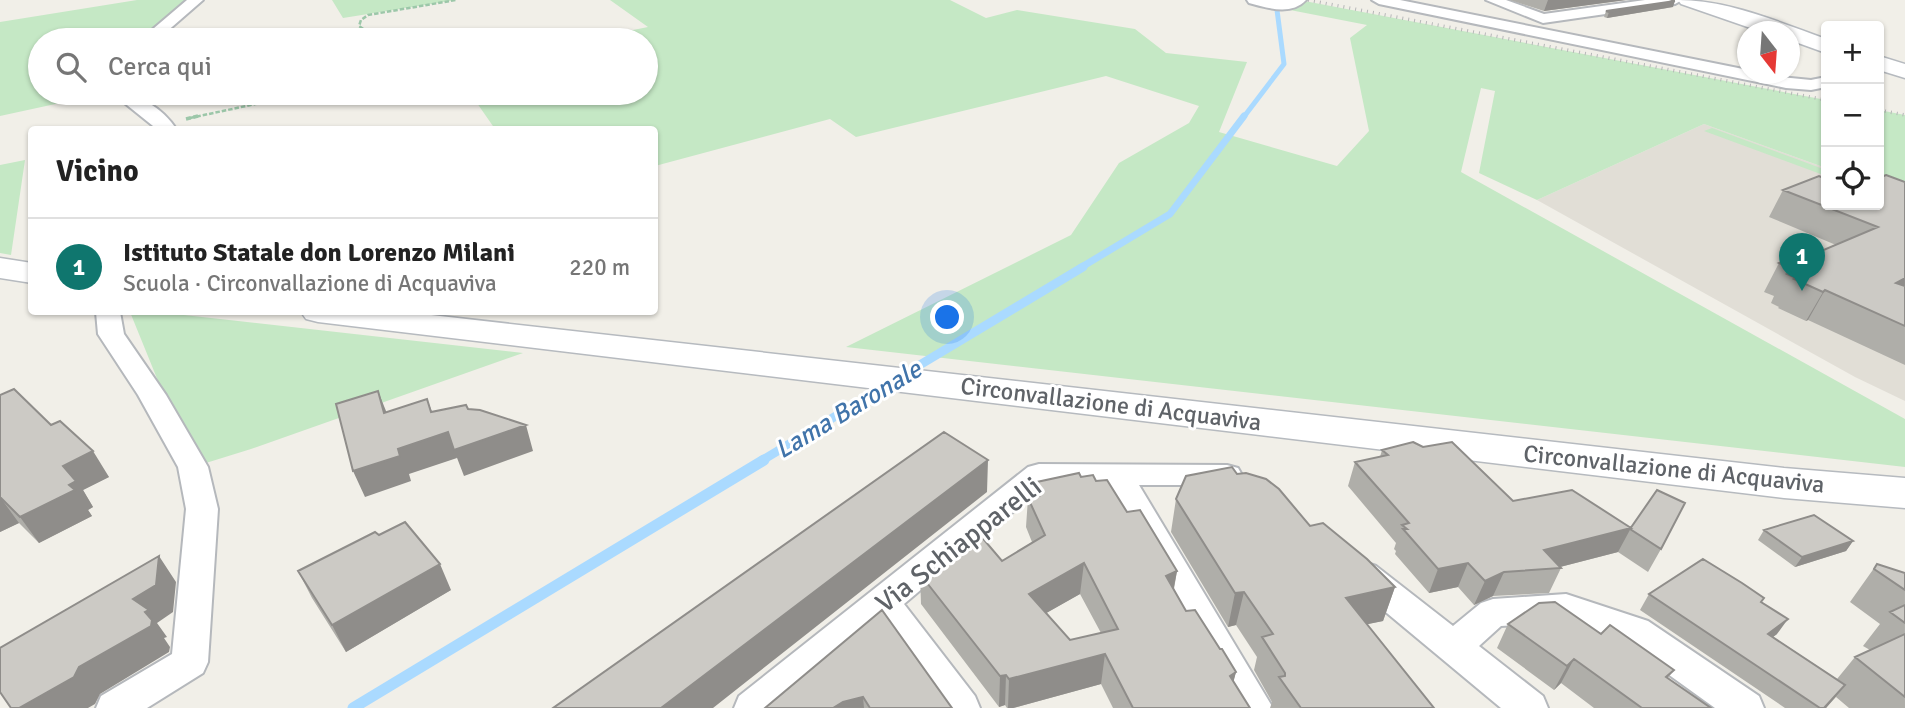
<!DOCTYPE html>
<html lang="it">
<head>
<meta charset="utf-8">
<style>
	:root { --surface:#fff; --page:#f2f2f2; --text:#222; --muted:#767676; --line:#e0e0e0; --accent:#0f766e }
	body { margin:0; font-family:Signika,sans-serif; background:var(--page); color:var(--text) }
	.controls { position:absolute; right:21px; top:21px; display:grid; overflow:hidden; border-radius:7px; box-shadow:0 2px 5px #0004 }
	.controls button { width:63px; height:63px; display:grid; place-items:center; padding:0; border:0; border-bottom:2px solid var(--line); background:var(--surface); color:var(--text); font:35px sans-serif }
	.compass { position:absolute; left:1737px; top:21px; width:63px; height:63px; border-radius:50%; background:var(--surface); box-shadow:0 2px 5px #0004; rotate:163deg }
	.you { position:absolute; left:948px; top:318px; width:24px; height:24px; margin:-18px; border:5px solid #fff; border-radius:50%; background:#1a73e8; box-shadow:0 0 0 10px #1a73e833 }
	.badge { display:grid; place-items:center; width:46px; height:46px; border-radius:50%; background:var(--accent); color:#fff; font-size:23px; font-weight:700 }
	.pin { position:absolute; translate:-50% -58px; filter:drop-shadow(0 2px 4px #0008) }
	.pin::after { content:''; position:absolute; top:37px; width:24px; height:21px; background:inherit; clip-path:polygon(0 0,100% 0,50% 100%) }
	.list { margin:0; padding:0; list-style:none }
	h2 { display:flex; justify-content:space-between; align-items:center; height:91px; margin:0; padding:0 28px; font-size:30px }
	h2 small { font-size:23px; font-weight:400; color:var(--muted) }
	.list li { display:grid; grid-template-columns:46px 1fr auto; gap:21px; align-items:center; box-sizing:border-box; height:98px; padding:0 28px; border-top:2px solid var(--line) }
	.list b { display:block; font-size:26px; white-space:nowrap }
	.list p { margin:0; font-size:23px; white-space:nowrap; color:var(--muted) }
	.list em { font-size:23px; font-style:normal; color:var(--muted) }
	.icon { flex:none; width:38px; height:38px; fill:none; stroke:currentColor; stroke-width:2; stroke-linecap:round; stroke-linejoin:round }
	.map { position:relative; flex:none; width:1905px; height:708px; overflow:hidden }
	.search { position:absolute; background:var(--surface); box-shadow:0 2px 5px #0004; left:28px; top:28px; width:630px; height:77px; display:flex; align-items:center; gap:18px; box-sizing:border-box; padding:0 24px; border-radius:38px; color:var(--muted); font-size:26px }
	.panel { position:absolute; background:var(--surface); box-shadow:0 2px 5px #0004; left:28px; top:126px; width:630px; height:189px; border-radius:7px }
	.map>svg:first-child { display:block }
	.education { fill:#e1ded6 }
	.green { fill:#c5e8c5 }
	.lines { fill:none; stroke-linecap:round; stroke-linejoin:round }
	.stream-far3 { stroke:#aadaff; stroke-width:5 }
	.stream-far2 { stroke:#aadaff; stroke-width:7 }
	.stream-far1 { stroke:#aadaff; stroke-width:9 }
	.stream { stroke:#aadaff; stroke-width:11 }
	.minor-casing { stroke:#b5b8bc; stroke-width:4 }
	.secondary-casing { stroke:#b6babf; stroke-width:3 }
	.path-far1 { stroke:#9cc7a9; stroke-width:2.5; stroke-dasharray:4.5 2; stroke-linecap:butt }
	.path { stroke:#9cc7a9; stroke-width:3.5; stroke-dasharray:5 2.5; stroke-linecap:butt }
	.minor { fill:#fff; fill-rule:evenodd }
	.secondary { fill:#fff; fill-rule:evenodd }
	.rail { stroke:#b6b7b8; stroke-width:3.5; stroke-dasharray:1 5; stroke-linecap:butt }
	.wall { fill:#afaea9; fill-rule:evenodd }
	.shaded-wall { fill:#8f8d8a }
	.building { fill:#cccac5; stroke:#8f8d8a; stroke-width:2; fill-rule:evenodd }
	.labels { text-anchor:middle; stroke-width:6; stroke-linejoin:round; paint-order:stroke }
	.street-label { font-size:24px; fill:#5f6368; stroke:#fff }
	.water-label { font-size:26px; font-style:italic; fill:#4174aa; stroke:#fff }
	.near-street-label { font-size:28px; fill:#5f6368; stroke:#fff }
</style>
</head>
<body>
<div class="map">
<svg width="1905" height="708" viewBox="0 0 1905 708">
	<rect width="100%" height="100%" fill="#f1efe8"/>
	<!-- education -->
	<path class="education" d="M 1704,124 L 1826,168 L 1826,205 L 1879,205 L 1905,196 L 1905,401 L 1855,377 L 1537,200 Z"/>
	<!-- green -->
	<path class="green" d="M 137,0 L 195,0 L 148,40 L 40,40 L 40,93 L 106,93 L 0,116 L 0,22 Z
		M 332,0 L 456,0 L 343,18 Z
		M 610,0 L 950,0 L 986,18 L 1017,10 L 1135,29 L 1166,53 L 1247,62 L 1219,132 L 1337,166 L 1369,131 L 1350,38 L 1367,25 L 1290,10 L 1299,0 L 1826,100 L 1826,168 L 1704,124 L 1537,200 L 1479,173 L 1495,91 L 1481,88 L 1461,172 L 1905,419 L 1905,467 L 846,347 L 1071,235 L 1119,163 L 1189,123 L 1199,106 L 1106,76 L 856,137 L 830,119 L 655,166 L 654,130 L 495,129 L 470,93 L 646,93 L 646,40 L 583,40 L 648,27 Z
		M 1879,110 L 1905,115 L 1905,196 L 1879,187 Z
		M 1712,128 L 1826,170 L 1826,176 L 1704,131 Z
		M 25,160 L 11,255 L 0,253 L 0,165 Z
		M 130,312 L 157,312 L 523,353 L 251,449 L 193,467 Z"/>
	<g class="lines">
		<!-- stream-far3 -->
		<path class="stream-far3" d="M 1243,118 L 1284,64 L 1277,10"/>
		<!-- stream-far2 -->
		<path class="stream-far2" d="M 1080,268 L 1170,214 L 1244,116"/>
		<!-- stream-far1 -->
		<path class="stream-far1" d="M 903,375 L 1083,267
			M 761,461 L 889,384"/>
		<!-- stream -->
		<path class="stream" d="M 353,708 L 764,460"/>
		<!-- minor casing -->
		<g class="minor-casing">
			<path id="minor" d="M 187,0 L 203,0 L 157,40 L 140,40 Z
				M 1247,0 L 1306,0 C 1291,16 1268,8 1249,3 Z
				M 1372,0 L 1400,0 L 1748,70 L 1748,74 L 1811,80 L 1826,77 L 1826,87 L 1811,90 L 1786,88 L 1379,4 Z
				M 1486,0 L 1506,0 L 1544,14 L 1645,0 L 1682,0 L 1675,4 L 1543,23 Z
				M 112,93 C 138,93 162,107 177,130 L 158,130 Z
				M 96,312 L 120,312 L 124,334 L 166,395 L 208,467 L 218,509 L 208,662 L 203,673 L 147,708 L 96,708 L 101,696 L 172,654 L 186,509 L 178,467 L 138,395 L 98,334 Z
				M 1039,464 L 1227,465 L 1238,468 L 1242,475 L 1238,482 L 1227,485 L 1139,485 L 1273,708 L 1234,708 L 1108,485 L 1046,484 L 904,604 L 975,696 L 980,708 L 939,708 L 880,624 L 780,708 L 734,708 L 739,696 L 1028,467 Z
				M 1364,562 L 1376,566 L 1453,626 L 1481,603 L 1493,599 L 1566,594 L 1648,621 L 1759,696 L 1764,708 L 1715,708 L 1622,641 L 1565,622 L 1501,626 L 1479,646 L 1543,696 L 1548,708 L 1501,708 L 1352,584 L 1347,575 L 1352,566 Z"/>
		</g>
		<!-- secondary casing -->
		<g class="secondary-casing">
			<path id="secondary" d="M 1678,0 C 1728,0 1779,22 1826,39 L 1826,53 L 1790,40 L 1790,32 L 1762,32 L 1681,4 Z
				M 1879,56 L 1905,64 L 1905,78 L 1879,70 Z
				M 0,258 L 32,263 L 32,283 L 0,278 Z
				M 301,312 L 405,312 L 1784,468 L 1905,478 L 1905,508 L 1784,498 L 318,322 L 306,319 Z"/>
		</g>
		<!-- path-far1 -->
		<path class="path-far1" d="M 379,40 L 359,26 L 361,20 L 368,15 L 456,0
			M 190,118 L 307,93"/>
		<!-- path -->
		<path class="path" d="M 186,119 L 198,116"/>
		<!-- minor -->
		<use href="#minor" class="minor"/>
		<!-- secondary -->
		<use href="#secondary" class="secondary"/>
		<!-- rail -->
		<path class="rail" d="M 1308,0 L 1826,100
			M 1879,110 L 1905,115"/>
	</g>
	<!-- wall -->
	<path class="wall" d="M 1510,0 L 1626,0 L 1544,11 Z
		M 1673,7 L 1607,18 L 1604,17 L 1606,11 Z
		M 1905,182 L 1905,365 L 1808,320 L 1806,321 L 1778,308 L 1779,307 L 1771,303 L 1774,296 L 1764,292 L 1779,263 L 1819,252 L 1836,245 L 1769,217 L 1783,190 L 1826,205 Z
		M 0,395 L 51,425 L 109,477 L 83,490 L 93,507 L 88,510 L 92,516 L 39,543 L 19,523 L 0,532 Z
		M 1382,450 L 1513,501 L 1572,490 L 1661,549 L 1648,572 L 1618,552 L 1560,567 L 1561,568 L 1549,593 L 1493,596 L 1474,605 L 1458,587 L 1429,593 L 1395,554 L 1396,551 L 1394,549 L 1396,543 L 1348,486 L 1355,462 L 1380,457 Z
		M 1237,474 L 1395,587 L 1383,621 L 1367,624 L 1434,708 L 1270,708 L 1272,702 L 1254,670 L 1257,657 L 1236,625 L 1228,627 L 1171,532 L 1176,499 Z
		M 1081,477 L 1096,481 L 1127,512 L 1177,571 L 1174,589 L 1186,611 L 1220,649 L 1236,672 L 1233,682 L 1250,708 L 1113,708 L 1101,684 L 1013,708 L 1007,708 L 1005,705 L 999,707 L 921,604 L 920,574 L 1002,561 L 1032,542 L 1026,527 L 1028,498 L 1032,497 L 1032,483 ZM 1080,594 L 1101,633 L 1070,640 L 1046,613 Z
		M 1764,530 L 1853,541 L 1846,551 L 1795,567 L 1758,540 Z
		M 1877,564 L 1905,573 L 1905,708 L 1849,708 L 1836,697 L 1826,708 L 1785,708 L 1640,610 L 1649,594 L 1761,602 L 1777,634 L 1773,637 L 1837,679 L 1855,657 L 1870,650 L 1863,646 L 1880,624 L 1850,602 Z
		M 298,571 L 451,590 L 346,652 L 312,598 Z
		M 882,610 L 952,708 L 765,708 Z
		M 1508,624 L 1601,634 L 1674,670 L 1668,678 L 1711,708 L 1594,708 L 1561,683 L 1554,690 L 1497,648 Z"/>
	<!-- shaded-wall -->
	<path class="shaded-wall" d="M 1548,0 L 1626,0 L 1544,11 Z
		M 1675,1 L 1673,7 L 1607,18 L 1609,12 Z
		M 1905,278 L 1905,298 L 1896,283 Z
		M 1825,290 L 1808,320 L 1806,321 L 1823,292 Z
		M 378,391 L 388,416 L 384,413 Z
		M 427,399 L 437,425 L 448,432 L 457,458 L 409,474 L 411,481 L 365,497 L 353,471 L 398,449 L 431,412 Z
		M 526,425 L 533,451 L 464,476 L 454,450 Z
		M 93,451 L 109,477 L 83,490 L 93,507 L 88,510 L 92,516 L 39,543 L 20,517 L 69,485 L 63,466 Z
		M 988,460 L 987,492 L 713,708 L 661,708 Z
		M 0,497 L 19,523 L 0,532 Z
		M 1631,528 L 1618,552 L 1556,568 L 1544,550 Z
		M 1853,541 L 1846,551 L 1795,567 L 1802,557 Z
		M 159,556 L 176,582 L 173,612 L 157,623 L 167,637 L 164,638 L 170,647 L 169,652 L 100,694 L 95,704 L 88,708 L 19,708 L 79,667 Z
		M 1084,563 L 1080,594 L 1027,624 L 1029,594 Z
		M 1468,563 L 1458,587 L 1429,593 L 1438,569 Z
		M 440,564 L 451,590 L 346,652 L 332,625 Z
		M 1177,571 L 1171,602 L 1166,576 Z
		M 1504,572 L 1493,596 L 1474,605 L 1485,581 Z
		M 1395,587 L 1383,621 L 1335,631 L 1346,598 Z
		M 1244,592 L 1236,625 L 1228,627 L 1235,593 Z
		M 1788,619 L 1777,634 L 1757,649 L 1768,634 Z
		M 1105,654 L 1101,684 L 1013,708 L 1008,708 L 1009,679 Z
		M 1574,659 L 1561,683 L 1554,690 L 1567,666 Z
		M 1236,672 L 1228,703 L 1230,676 Z
		M 1006,675 L 1005,705 L 999,707 L 1000,676 Z
		M 1845,685 L 1826,708 L 1824,708 Z
		M 863,697 L 864,708 L 833,708 L 843,702 Z"/>
	<!-- building -->
	<path class="building" d="M 1675,1 L 1609,12 L 1606,11 Z
		M 1886,175 L 1905,182 L 1905,278 L 1896,283 L 1905,286 L 1905,326 L 1825,290 L 1823,292 L 1794,279 L 1796,278 L 1787,274 L 1795,270 L 1779,263 L 1811,249 L 1819,252 L 1878,227 L 1783,190 L 1819,176 L 1826,179 L 1826,205 L 1879,205 L 1879,178 Z
		M 14,389 L 51,425 L 60,421 L 93,451 L 63,466 L 76,481 L 69,485 L 75,490 L 20,517 L 0,497 L 0,395 Z
		M 378,391 L 384,413 L 427,399 L 431,412 L 466,405 L 468,409 L 480,410 L 526,425 L 454,450 L 448,432 L 398,449 L 400,456 L 353,471 L 336,404 Z
		M 944,432 L 988,460 L 661,708 L 553,708 Z
		M 1413,442 L 1423,447 L 1452,442 L 1513,501 L 1572,490 L 1631,528 L 1544,550 L 1561,568 L 1504,572 L 1485,581 L 1468,563 L 1438,569 L 1403,529 L 1407,529 L 1402,525 L 1409,523 L 1355,462 L 1388,455 L 1382,450 Z
		M 1232,467 L 1237,474 L 1246,473 L 1266,479 L 1279,489 L 1310,526 L 1323,523 L 1367,559 L 1395,587 L 1346,598 L 1434,708 L 1301,708 L 1279,677 L 1285,676 L 1285,673 L 1262,637 L 1273,634 L 1244,592 L 1235,593 L 1176,499 L 1186,476 Z
		M 1079,473 L 1081,477 L 1093,475 L 1096,481 L 1107,480 L 1127,512 L 1140,510 L 1177,571 L 1166,576 L 1186,611 L 1195,610 L 1220,649 L 1222,649 L 1236,672 L 1230,676 L 1250,708 L 1133,708 L 1105,654 L 1009,679 L 1006,675 L 1000,676 L 920,574 L 974,528 L 1002,561 L 1045,535 L 1028,498 L 1039,496 L 1032,483 ZM 1084,563 L 1118,629 L 1070,640 L 1029,594 Z
		M 1657,490 L 1685,503 L 1661,549 L 1630,529 Z
		M 1814,515 L 1853,541 L 1802,557 L 1764,530 Z
		M 405,522 L 440,564 L 332,625 L 298,571 L 375,532 L 379,535 Z
		M 159,556 L 156,585 L 133,599 L 149,610 L 145,612 L 152,620 L 151,626 L 79,667 L 74,677 L 19,708 L 11,708 L 0,692 L 0,648 Z
		M 1703,559 L 1742,583 L 1764,598 L 1761,602 L 1788,619 L 1768,634 L 1845,685 L 1824,708 L 1820,708 L 1649,594 Z
		M 1877,564 L 1905,573 L 1905,590 L 1874,569 Z
		M 1555,602 L 1601,634 L 1610,625 L 1674,670 L 1666,677 L 1711,708 L 1642,708 L 1574,659 L 1567,666 L 1508,624 L 1539,603 Z
		M 1905,605 L 1905,623 L 1890,612 Z
		M 882,610 L 952,708 L 870,708 L 863,697 L 843,702 L 833,708 L 765,708 Z
		M 1905,634 L 1905,697 L 1855,657 Z"/>
	<g class="labels">
		<!-- street labels -->
		<g class="street-label">
			<text transform="translate(1111 404) rotate(7)" y="8">Circonvallazione di Acquaviva</text>
			<text transform="translate(1674 469) rotate(6)" y="8">Circonvallazione di Acquaviva</text>
		</g>
		<!-- water labels -->
		<g class="water-label">
			<text transform="translate(848 409) rotate(-31)" y="9">Lama Baronale</text>
		</g>
		<!-- near-street labels -->
		<g class="near-street-label">
			<text transform="translate(958 544) rotate(-38)" y="10">Via Schiapparelli</text>
		</g>
	</g>
</svg>
<div class="controls">
<button>+</button>
<button>−</button>
<button><svg class="icon" aria-label="locate" viewBox="0 0 24 24"><circle cx="12" cy="12" r="6"/><path d="M12 2v4M12 18v4M2 12h4M18 12h4"/></svg></button>
</div>
<svg class="compass" viewBox="-18 -18 36 36"><path d="M0-13l5 13h-10z" fill="#e53935"/><path d="M0 13l5-13h-10z" fill="#767676"/></svg>
<div class="you"></div>
<div class="pin badge" style="left:1802px;top:291px">1</div>
<div class="search"><svg class="icon" aria-label="search" viewBox="0 0 24 24"><circle cx="10" cy="10" r="6"/><path d="M15 15l6 6"/></svg>Cerca qui</div>
<section class="panel">
<h2>Vicino<small></small></h2>
<ul class="list">
<li><span class="badge">1</span><div><b>Istituto Statale don Lorenzo Milani</b><p>Scuola · Circonvallazione di Acquaviva</p></div><em>220 m</em></li>
</ul>
</section>
</div>
</body>
</html>
